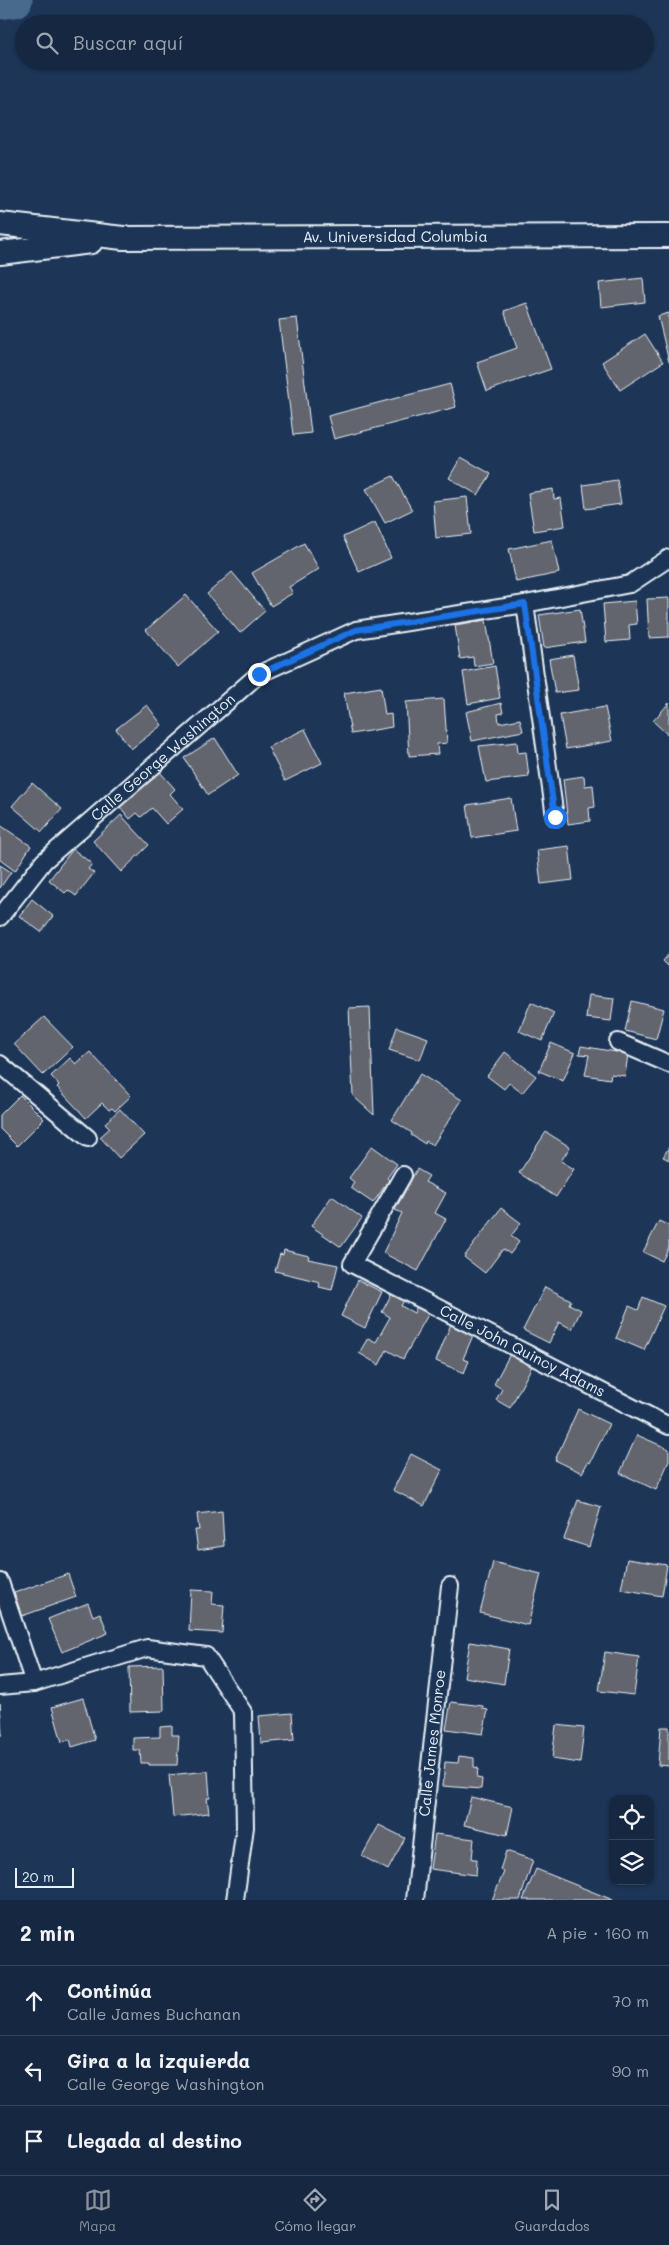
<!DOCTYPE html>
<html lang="es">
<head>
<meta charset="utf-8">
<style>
	:root { --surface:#162841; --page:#23344c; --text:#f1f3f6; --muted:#9ea6b1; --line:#35445a; --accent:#8c9099 }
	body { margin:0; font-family:Mali,sans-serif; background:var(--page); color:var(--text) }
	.controls { position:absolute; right:15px; bottom:15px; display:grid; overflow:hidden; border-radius:10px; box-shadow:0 1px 4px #0004 }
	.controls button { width:45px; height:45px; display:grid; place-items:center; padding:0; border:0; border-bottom:1px solid var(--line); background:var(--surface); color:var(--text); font:25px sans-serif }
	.scale { position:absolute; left:15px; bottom:12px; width:59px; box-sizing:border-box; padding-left:5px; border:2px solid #e8f1f8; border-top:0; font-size:14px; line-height:18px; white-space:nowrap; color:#e8f1f8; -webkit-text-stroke:4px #1d3557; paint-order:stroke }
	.stop { position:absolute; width:15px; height:15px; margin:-11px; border:4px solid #1a73e8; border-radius:50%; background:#fff }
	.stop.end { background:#1a73e8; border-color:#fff; box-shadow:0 1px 5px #0008 }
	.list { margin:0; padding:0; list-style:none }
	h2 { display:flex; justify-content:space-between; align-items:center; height:65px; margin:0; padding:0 20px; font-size:21px }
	h2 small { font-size:16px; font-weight:400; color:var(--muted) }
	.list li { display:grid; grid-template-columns:32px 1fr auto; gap:15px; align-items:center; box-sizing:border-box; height:70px; padding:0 20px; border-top:1px solid var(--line) }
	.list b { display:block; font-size:19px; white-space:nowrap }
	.list p { margin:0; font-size:16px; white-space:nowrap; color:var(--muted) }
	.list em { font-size:16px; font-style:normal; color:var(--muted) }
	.icon { flex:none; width:28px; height:28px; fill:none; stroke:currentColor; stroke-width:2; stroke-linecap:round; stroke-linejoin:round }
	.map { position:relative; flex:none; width:669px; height:1900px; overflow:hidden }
	.search { position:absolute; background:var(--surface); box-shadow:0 1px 4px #0004; left:15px; right:15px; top:15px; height:55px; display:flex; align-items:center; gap:12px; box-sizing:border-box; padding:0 18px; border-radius:28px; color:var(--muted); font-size:19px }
	.sheet { height:275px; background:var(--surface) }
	nav { display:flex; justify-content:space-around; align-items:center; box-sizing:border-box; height:70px; border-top:1px solid var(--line); background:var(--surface); font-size:14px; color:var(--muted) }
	nav a { display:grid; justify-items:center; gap:2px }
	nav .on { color:var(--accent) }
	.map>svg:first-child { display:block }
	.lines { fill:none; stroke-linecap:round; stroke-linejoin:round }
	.river { stroke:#466a8d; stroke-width:35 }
	.building { fill:#64656e; stroke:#e8f1f8 }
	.street-casing { stroke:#e8f1f8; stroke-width:20 }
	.secondary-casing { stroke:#e8f1f8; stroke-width:26 }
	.street { stroke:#1d3557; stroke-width:16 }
	.secondary { stroke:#1d3557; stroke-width:22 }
	.route { stroke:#1a73e8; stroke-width:6 }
	.labels { text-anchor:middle; stroke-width:4.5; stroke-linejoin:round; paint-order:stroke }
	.street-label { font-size:15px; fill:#e8f1f8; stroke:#1d3557 }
</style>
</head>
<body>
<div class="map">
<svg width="669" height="1900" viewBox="0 0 669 1900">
	<rect width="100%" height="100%" fill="#1d3557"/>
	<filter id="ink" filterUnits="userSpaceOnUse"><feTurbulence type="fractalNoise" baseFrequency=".02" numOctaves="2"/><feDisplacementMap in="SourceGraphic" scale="10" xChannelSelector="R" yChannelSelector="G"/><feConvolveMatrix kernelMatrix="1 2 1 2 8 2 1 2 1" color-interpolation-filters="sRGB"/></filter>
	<g filter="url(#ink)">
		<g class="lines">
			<!-- river -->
			<path class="river" d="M 0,2 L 15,0"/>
		</g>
		<!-- building -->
		<path class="building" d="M 643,278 L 645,302 L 601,307 L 599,283 Z
			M 527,303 L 551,369 L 487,391 L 477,362 L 517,348 L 504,311 Z
			M 669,313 L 669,362 L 658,316 Z
			M 297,318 L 311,433 L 293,435 L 279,320 Z
			M 645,334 L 663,362 L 620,390 L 602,362 Z
			M 450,384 L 456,407 L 334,439 L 328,416 Z
			M 461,457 L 491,474 L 478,495 L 449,478 Z
			M 393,476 L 412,510 L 385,523 L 366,489 Z
			M 617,480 L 621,504 L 586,509 L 583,485 Z
			M 553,489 L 554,499 L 561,498 L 565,526 L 534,531 L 528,493 Z
			M 467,497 L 471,534 L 436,538 L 433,501 Z
			M 375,522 L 391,558 L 359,572 L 343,537 Z
			M 552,540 L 559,573 L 516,582 L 509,549 Z
			M 304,543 L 319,569 L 289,587 L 293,593 L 271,606 L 252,573 Z
			M 232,572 L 265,611 L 240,633 L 207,594 Z
			M 186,595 L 218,631 L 178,667 L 146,630 Z
			M 669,598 L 669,637 L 649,638 L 647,599 Z
			M 635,601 L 637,624 L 629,625 L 630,640 L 606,642 L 603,604 Z
			M 580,609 L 585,642 L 544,648 L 539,615 Z
			M 486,620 L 493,663 L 474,666 L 473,657 L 460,659 L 455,625 Z
			M 573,655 L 579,690 L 555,693 L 549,659 Z
			M 495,666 L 500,698 L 468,704 L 463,672 Z
			M 381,687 L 385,715 L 391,714 L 392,727 L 351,734 L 344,693 Z
			M 444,699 L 447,743 L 437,744 L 438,754 L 409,756 L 406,702 Z
			M 501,703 L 503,713 L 498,714 L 499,723 L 520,719 L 523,731 L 472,741 L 466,712 Z
			M 669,703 L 669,736 L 653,721 Z
			M 147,705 L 162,725 L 131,749 L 116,729 Z
			M 605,707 L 612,741 L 566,749 L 560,715 Z
			M 305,729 L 322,763 L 285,781 L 268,747 Z
			M 215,738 L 238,775 L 208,795 L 184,758 Z
			M 517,742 L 518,753 L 526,752 L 529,777 L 486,782 L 479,746 Z
			M 160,772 L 175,789 L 170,794 L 183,809 L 166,824 L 152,808 L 141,817 L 137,813 L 130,819 L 120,807 Z
			M 584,776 L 585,786 L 593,785 L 595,807 L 589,808 L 590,821 L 568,824 L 563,779 Z
			M 32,783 L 62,809 L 42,832 L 12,806 Z
			M 511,798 L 516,831 L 472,838 L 467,805 Z
			M 121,815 L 149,845 L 121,872 L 93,841 Z
			M 0,825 L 31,846 L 15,871 L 0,860 Z
			M 569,846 L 573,880 L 541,884 L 537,850 Z
			M 73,849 L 92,864 L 88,869 L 94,873 L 76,896 L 68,890 L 65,893 L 49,880 Z
			M 0,865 L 11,872 L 0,888 Z
			M 32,899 L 53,916 L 41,932 L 19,916 Z
			M 669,954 L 669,967 L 663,961 Z
			M 589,995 L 614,998 L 611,1021 L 586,1018 Z
			M 632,1001 L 664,1009 L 656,1039 L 625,1031 Z
			M 531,1002 L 554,1013 L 542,1041 L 519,1031 Z
			M 370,1007 L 374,1115 L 353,1096 L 349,1008 Z
			M 44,1017 L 73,1047 L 43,1075 L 14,1044 Z
			M 397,1027 L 428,1038 L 420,1060 L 389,1050 Z
			M 551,1043 L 575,1053 L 563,1081 L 539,1071 Z
			M 581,1046 L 628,1054 L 625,1076 L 611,1074 L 610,1079 L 585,1075 L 589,1055 L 579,1054 Z
			M 90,1052 L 131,1096 L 115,1111 L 112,1108 L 109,1110 L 102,1103 L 86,1118 L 57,1087 L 59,1085 L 51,1076 L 70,1058 L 76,1064 Z
			M 505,1052 L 536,1076 L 522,1093 L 509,1083 L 504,1089 L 487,1076 Z
			M 420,1074 L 462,1100 L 433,1145 L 426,1141 L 425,1144 L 411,1135 L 412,1133 L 392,1120 Z
			M 20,1095 L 44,1119 L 17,1146 L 0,1129 L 0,1115 Z
			M 120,1109 L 144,1135 L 119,1158 L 100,1137 L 110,1128 L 105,1123 Z
			M 546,1132 L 570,1147 L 561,1161 L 574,1169 L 556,1197 L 519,1173 Z
			M 372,1146 L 397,1164 L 387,1178 L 389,1180 L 373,1203 L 351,1188 L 354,1182 L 349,1178 Z
			M 669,1147 L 669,1160 L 663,1157 Z
			M 417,1169 L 429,1176 L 425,1182 L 446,1193 L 435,1213 L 446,1219 L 418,1271 L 383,1253 L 402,1213 L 395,1210 Z
			M 332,1196 L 362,1218 L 341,1247 L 311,1226 Z
			M 501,1208 L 521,1223 L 511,1236 L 519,1242 L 510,1254 L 503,1249 L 485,1273 L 464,1257 Z
			M 659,1221 L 669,1226 L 669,1247 L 662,1261 L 643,1252 Z
			M 284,1250 L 309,1256 L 308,1259 L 338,1265 L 332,1290 L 319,1287 L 320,1282 L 275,1271 L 280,1254 L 283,1255 Z
			M 358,1280 L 382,1292 L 365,1328 L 341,1316 Z
			M 545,1287 L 571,1300 L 569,1304 L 581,1310 L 572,1329 L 559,1322 L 549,1343 L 523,1330 Z
			M 392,1293 L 404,1300 L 401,1306 L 414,1313 L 417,1306 L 429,1313 L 403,1359 L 387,1350 L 379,1365 L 359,1353 L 368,1338 L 376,1342 L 390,1317 L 382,1312 Z
			M 643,1297 L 664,1306 L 644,1350 L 616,1338 L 629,1306 L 638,1310 Z
			M 451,1324 L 474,1333 L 463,1359 L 469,1361 L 464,1373 L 436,1361 Z
			M 510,1354 L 532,1366 L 510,1408 L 496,1400 L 502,1389 L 494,1384 Z
			M 578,1409 L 609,1424 L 590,1463 L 588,1462 L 582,1473 L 555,1460 Z
			M 637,1435 L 669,1449 L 669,1461 L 656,1490 L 620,1473 Z
			M 411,1454 L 442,1470 L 424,1506 L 393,1490 Z
			M 578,1500 L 601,1507 L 589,1547 L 564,1539 Z
			M 222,1511 L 224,1546 L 198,1550 L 195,1530 L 199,1530 L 197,1514 Z
			M 627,1559 L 667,1565 L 662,1596 L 621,1589 Z
			M 493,1562 L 541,1574 L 528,1625 L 480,1613 Z
			M 68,1574 L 76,1597 L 22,1616 L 14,1593 Z
			M 191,1590 L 213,1591 L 212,1604 L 224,1605 L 222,1633 L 189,1631 Z
			M 88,1603 L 93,1616 L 100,1613 L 108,1633 L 62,1652 L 48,1619 Z
			M 470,1642 L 509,1649 L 504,1684 L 464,1677 Z
			M 605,1652 L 639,1657 L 634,1695 L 599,1691 Z
			M 163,1666 L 164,1711 L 130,1712 L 129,1667 Z
			M 83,1698 L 95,1740 L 72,1747 L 70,1739 L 62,1742 L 52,1707 Z
			M 451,1702 L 483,1706 L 483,1709 L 488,1710 L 483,1734 L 446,1729 Z
			M 0,1703 L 2,1735 L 0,1735 Z
			M 292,1713 L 294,1740 L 261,1743 L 259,1716 Z
			M 556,1725 L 584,1728 L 580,1763 L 552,1759 Z
			M 172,1726 L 172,1735 L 179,1735 L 177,1765 L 149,1765 L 149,1763 L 141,1763 L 140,1750 L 133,1750 L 133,1738 L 160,1737 L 160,1727 Z
			M 661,1727 L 669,1727 L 669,1766 L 658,1765 Z
			M 459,1756 L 474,1758 L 474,1767 L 478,1768 L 477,1778 L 482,1779 L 481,1789 L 443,1786 L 445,1762 L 458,1763 Z
			M 208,1771 L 210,1798 L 207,1798 L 209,1813 L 173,1817 L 169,1775 Z
			M 471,1797 L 513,1807 L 507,1835 L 464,1825 Z
			M 379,1825 L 405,1838 L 388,1870 L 362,1856 Z
			M 435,1834 L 474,1839 L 472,1859 L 477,1859 L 476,1875 L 430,1869 Z
			M 506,1851 L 533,1860 L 520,1900 L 492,1900 L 504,1872 L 500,1870 Z
			M 536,1869 L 613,1900 L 523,1900 Z"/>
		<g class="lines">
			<!-- street casing -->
			<g class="street-casing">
				<g id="street">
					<path d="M 525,604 L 555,817"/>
					<path id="s1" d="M 0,917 L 44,861 L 259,674 L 356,630 L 525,604 L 630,584 L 669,558"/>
					<path d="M 618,1042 L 669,1064"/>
					<path d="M 0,1064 L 88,1138"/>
					<path id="s2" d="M 403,1175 L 352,1264 L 669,1426"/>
					<path d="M 0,1582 L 34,1683"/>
					<path d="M 0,1686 L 34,1683 L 147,1648 L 206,1656 L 243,1712 L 245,1827 L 235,1900"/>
					<path id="s3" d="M 415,1900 L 450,1586"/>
				</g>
			</g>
			<!-- secondary casing -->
			<g class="secondary-casing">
				<g id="secondary">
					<path id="s4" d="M 0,224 L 123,238 L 669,236"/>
					<path d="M 0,253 L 91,242"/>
				</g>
			</g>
			<!-- street -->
			<use href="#street" class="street"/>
			<!-- secondary -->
			<use href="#secondary" class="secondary"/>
		</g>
	</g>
	<g class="lines" filter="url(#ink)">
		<!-- route -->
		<path class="route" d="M 259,674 L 356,630 L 525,604 L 555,817"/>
	</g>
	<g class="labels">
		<!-- street labels -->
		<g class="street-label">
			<text dy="5" stroke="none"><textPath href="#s4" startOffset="396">Av. Universidad Columbia</textPath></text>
			<text dy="5" stroke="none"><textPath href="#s1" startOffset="229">Calle George Washington</textPath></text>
			<text dy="5" stroke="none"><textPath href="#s2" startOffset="294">Calle John Quincy Adams</textPath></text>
			<text dy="5" stroke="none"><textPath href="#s3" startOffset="158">Calle James Monroe</textPath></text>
		</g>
	</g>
</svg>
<div class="controls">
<button><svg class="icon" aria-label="locate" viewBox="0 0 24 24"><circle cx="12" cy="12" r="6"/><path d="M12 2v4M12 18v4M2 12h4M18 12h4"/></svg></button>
<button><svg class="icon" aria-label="layers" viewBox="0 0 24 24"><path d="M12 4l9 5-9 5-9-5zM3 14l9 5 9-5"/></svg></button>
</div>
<div class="scale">20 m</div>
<div class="stop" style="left:555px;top:817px"></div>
<div class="stop end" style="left:259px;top:674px"></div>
<div class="search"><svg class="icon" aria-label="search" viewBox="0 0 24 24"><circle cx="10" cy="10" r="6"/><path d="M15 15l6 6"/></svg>Buscar aquí</div>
</div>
<section class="sheet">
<h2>2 min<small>A pie · 160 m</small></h2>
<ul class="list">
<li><svg class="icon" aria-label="ahead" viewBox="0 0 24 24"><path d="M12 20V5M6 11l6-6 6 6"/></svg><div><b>Continúa</b><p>Calle James Buchanan</p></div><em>70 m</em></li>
<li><svg class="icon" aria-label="left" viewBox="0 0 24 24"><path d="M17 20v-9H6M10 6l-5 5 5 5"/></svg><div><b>Gira a la izquierda</b><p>Calle George Washington</p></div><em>90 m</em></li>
<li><svg class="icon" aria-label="arrive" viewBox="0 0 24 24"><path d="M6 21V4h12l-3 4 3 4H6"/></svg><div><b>Llegada al destino</b></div></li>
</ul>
</section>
<nav>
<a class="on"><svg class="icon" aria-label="map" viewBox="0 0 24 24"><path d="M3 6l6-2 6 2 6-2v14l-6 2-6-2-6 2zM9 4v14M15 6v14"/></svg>Mapa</a>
<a><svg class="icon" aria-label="directions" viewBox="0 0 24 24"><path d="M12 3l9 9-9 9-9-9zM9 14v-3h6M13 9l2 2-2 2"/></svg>Cómo llegar</a>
<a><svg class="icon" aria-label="saved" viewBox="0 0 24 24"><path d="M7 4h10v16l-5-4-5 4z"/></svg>Guardados</a>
</nav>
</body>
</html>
